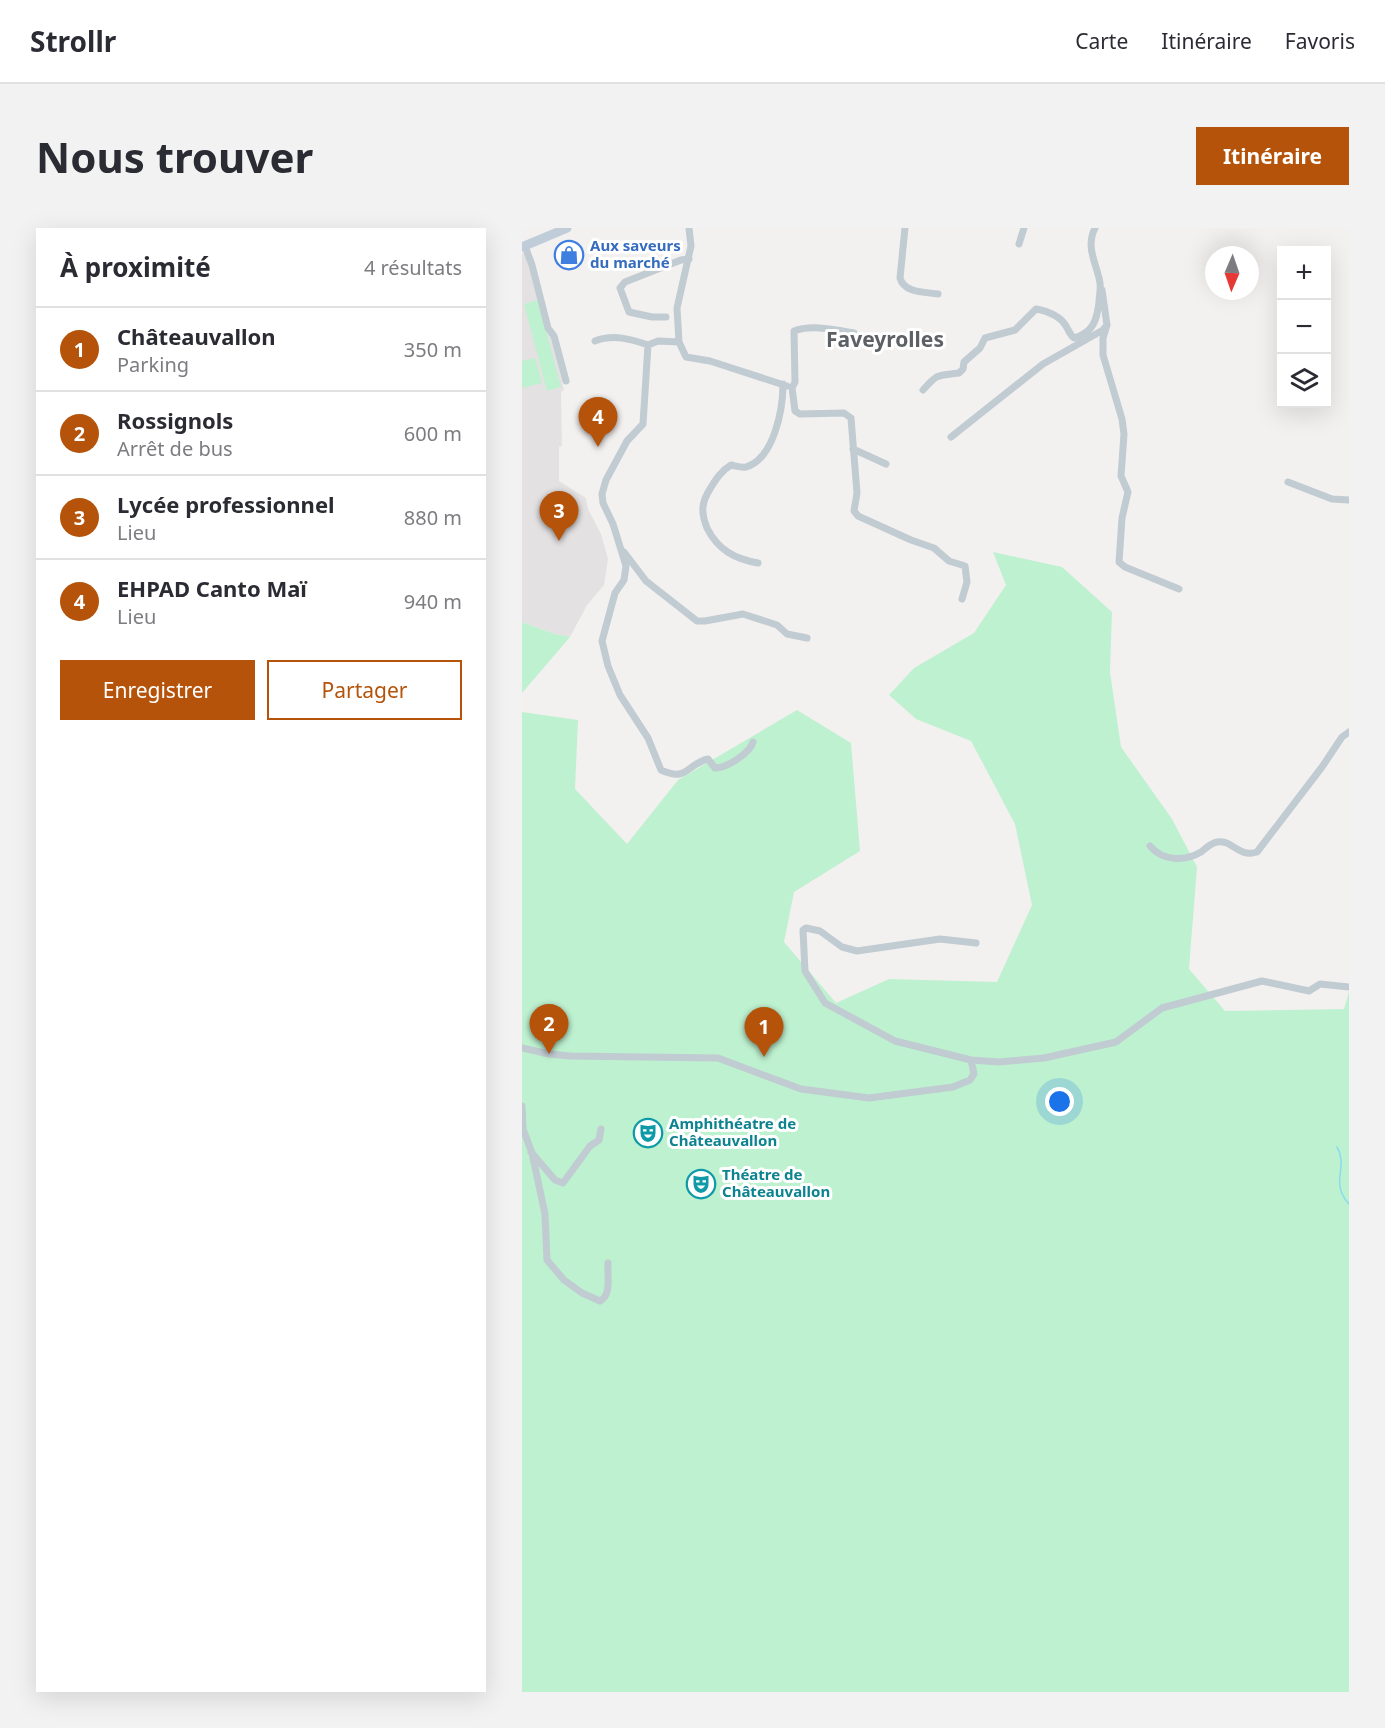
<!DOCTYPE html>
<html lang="fr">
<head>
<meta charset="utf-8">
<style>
	:root { --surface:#fff; --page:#f2f2f3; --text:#2b2b33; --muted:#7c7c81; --line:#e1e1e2; --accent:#b45309 }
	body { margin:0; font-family:"Noto Sans",sans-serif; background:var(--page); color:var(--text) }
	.controls { position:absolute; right:18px; top:18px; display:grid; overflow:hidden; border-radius:0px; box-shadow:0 6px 24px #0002 }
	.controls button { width:54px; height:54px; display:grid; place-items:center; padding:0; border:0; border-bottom:2px solid var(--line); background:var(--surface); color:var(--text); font:30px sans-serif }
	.compass { position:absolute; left:683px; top:18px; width:54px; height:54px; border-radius:50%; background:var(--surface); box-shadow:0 6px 24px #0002; rotate:182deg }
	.you { position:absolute; left:538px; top:874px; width:21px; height:21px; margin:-15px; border:4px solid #fff; border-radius:50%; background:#1a73e8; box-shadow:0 0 0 9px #1a73e833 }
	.badge { display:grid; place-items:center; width:39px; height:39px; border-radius:50%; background:var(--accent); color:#fff; font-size:20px; font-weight:700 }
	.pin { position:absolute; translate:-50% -50px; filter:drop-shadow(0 2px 3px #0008) }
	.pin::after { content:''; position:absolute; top:32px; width:21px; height:18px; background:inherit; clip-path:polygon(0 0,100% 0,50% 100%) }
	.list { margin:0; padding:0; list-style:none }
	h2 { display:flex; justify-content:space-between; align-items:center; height:78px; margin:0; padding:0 24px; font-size:26px }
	h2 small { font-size:20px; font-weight:400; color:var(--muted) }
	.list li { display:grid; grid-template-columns:39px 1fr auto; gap:18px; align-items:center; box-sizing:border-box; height:84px; padding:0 24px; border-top:2px solid var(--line) }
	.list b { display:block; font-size:22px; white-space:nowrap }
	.list p { margin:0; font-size:20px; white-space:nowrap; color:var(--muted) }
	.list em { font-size:20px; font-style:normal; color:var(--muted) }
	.actions { display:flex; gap:12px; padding:18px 24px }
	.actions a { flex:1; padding:14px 0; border:2px solid var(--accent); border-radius:0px; text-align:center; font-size:21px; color:var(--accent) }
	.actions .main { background:var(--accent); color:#fff }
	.icon { flex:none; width:33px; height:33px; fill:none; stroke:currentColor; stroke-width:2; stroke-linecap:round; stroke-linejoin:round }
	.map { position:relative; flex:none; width:827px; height:1464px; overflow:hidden; border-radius:0px }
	header { display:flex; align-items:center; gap:36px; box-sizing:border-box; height:84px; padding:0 30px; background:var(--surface); border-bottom:2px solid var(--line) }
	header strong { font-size:28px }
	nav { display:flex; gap:33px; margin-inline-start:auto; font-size:21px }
	.intro { display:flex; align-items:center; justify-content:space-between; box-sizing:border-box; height:144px; padding:0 36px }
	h1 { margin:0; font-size:42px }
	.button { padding:15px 27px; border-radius:0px; background:var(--accent); color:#fff; font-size:21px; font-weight:700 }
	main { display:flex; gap:36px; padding:0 36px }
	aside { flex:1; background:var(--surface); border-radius:0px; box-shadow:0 6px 24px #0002 }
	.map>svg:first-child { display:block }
	.education { fill:#e4e1e2 }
	.green { fill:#bef1d0 }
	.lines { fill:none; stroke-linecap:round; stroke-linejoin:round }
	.stream { stroke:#89dcef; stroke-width:1.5 }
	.minor { stroke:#c0cbd2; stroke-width:7 }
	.secondary { stroke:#c0ccd7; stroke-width:9 }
	.labels { text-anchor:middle; stroke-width:6; stroke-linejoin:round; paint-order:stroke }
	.shop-label { font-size:15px; font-weight:bold; fill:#366cbe; stroke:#fff; text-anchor:start }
	.culture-label { font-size:15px; font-weight:bold; fill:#0d838f; stroke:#fff; text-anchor:start }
	.district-label { font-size:21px; font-weight:bold; fill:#5c6165; stroke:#fff }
</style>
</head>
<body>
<header>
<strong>Strollr</strong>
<nav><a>Carte</a><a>Itinéraire</a><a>Favoris</a></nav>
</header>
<div class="intro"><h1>Nous trouver</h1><a class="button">Itinéraire</a></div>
<main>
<aside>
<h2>À proximité<small>4 résultats</small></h2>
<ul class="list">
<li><span class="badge">1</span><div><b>Châteauvallon</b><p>Parking</p></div><em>350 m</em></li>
<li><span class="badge">2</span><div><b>Rossignols</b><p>Arrêt de bus</p></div><em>600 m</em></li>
<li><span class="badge">3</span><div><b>Lycée professionnel</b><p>Lieu</p></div><em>880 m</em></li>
<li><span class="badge">4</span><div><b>EHPAD Canto Maï</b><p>Lieu</p></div><em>940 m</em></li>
</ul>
<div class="actions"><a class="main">Enregistrer</a><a>Partager</a></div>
</aside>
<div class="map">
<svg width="827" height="1464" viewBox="0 0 827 1464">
	<rect width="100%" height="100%" fill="#f3f0f0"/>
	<!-- education -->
	<path class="education" d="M 3,24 L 30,109 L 42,162 L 39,164 L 40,218 L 37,219 L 37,253 L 64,270 L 66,281 L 79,306 L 86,331 L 82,357 L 65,377 L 48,409 L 33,406 L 0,394 L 0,26 Z"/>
	<!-- green -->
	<path class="green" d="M 16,72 L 39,159 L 25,163 L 2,76 Z
		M 13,130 L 20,155 L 0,160 L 0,133 Z
		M 471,324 L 540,339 L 590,384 L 588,444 L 599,519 L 650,591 L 675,639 L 667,741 L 703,783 L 822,781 L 827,764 L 827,1464 L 0,1464 L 0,484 L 56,492 L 53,561 L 105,616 L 156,552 L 275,482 L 329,515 L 338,623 L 272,664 L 262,714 L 314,775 L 367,751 L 475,754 L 510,677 L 493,596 L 449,513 L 394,491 L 367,467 L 392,440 L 452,405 L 484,357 Z
		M 0,394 L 33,406 L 48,409 L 0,465 Z"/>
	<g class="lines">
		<!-- stream -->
		<path class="stream" d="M 815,919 C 827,939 807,954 827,976"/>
		<!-- minor -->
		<path class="minor" d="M 167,0 L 169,18 L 155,80 L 157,114 L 164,129 L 188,133 L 265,158
			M 383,0 L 378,50 C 382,65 403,64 416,66
			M 497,16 L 502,0
			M 3,18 L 10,37 L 26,100 L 32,108 L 44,153
			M 144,89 L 130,89 L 107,84 L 98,60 L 103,54 L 159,32 L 167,31
			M 585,97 L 581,110 L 581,127 L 600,191 L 602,206 L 599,248 L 606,264 L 600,290 L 597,334 L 603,339 L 657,361
			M 332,105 C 314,102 289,96 272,103 L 273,154 L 270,160 L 273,183 L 278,186 L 322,185 L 329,190 L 335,265 L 332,283 L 336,288 L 389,312 L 412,320 L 427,333 L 443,338 L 445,354 L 440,371
			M 73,113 C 91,106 109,111 126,117
			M 157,114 L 136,113 L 126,117 L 121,196 L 105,213 L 84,252 L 80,266 L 81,275 L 91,296 L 104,338 L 102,352 L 93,365 L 80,413 L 86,438 L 98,467 L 126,510 L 139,542 C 166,554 163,537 186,531 L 193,540 C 205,540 228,525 231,514
			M 401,162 C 417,144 416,148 437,145 L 441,141 L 442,134 L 458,120 L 463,110 L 493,102 L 514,81 C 525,83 538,88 544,98 C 547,103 548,107 552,110 C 571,105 575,92 577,74 C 577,69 579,61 578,55 C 575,36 563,20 573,0
			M 429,209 L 521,136 L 581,102 L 585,97 L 580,62
			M 331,221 L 364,236
			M 766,254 L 810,271 L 827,272
			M 102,324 L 124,353 L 175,393 L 183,393 L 221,386 L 255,397 L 265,406 L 285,410
			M 236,335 C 213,331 196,322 185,300 C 179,285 179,275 188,261 C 194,251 199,243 209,237 C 214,238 220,240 224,239 C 252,231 261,181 261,156
			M 628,618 C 641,633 662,634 679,624 C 684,620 689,615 695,614 C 710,611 716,630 735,624 L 800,539 L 820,509 L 827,504
			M 454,715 L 418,711 L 335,723 L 320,719 L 298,703 L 284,700 L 281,702 L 283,743 L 303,775 L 373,813 L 449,832 L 477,834 L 522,830 L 594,814 L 640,780 L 740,753 L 787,763 L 798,756 L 827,759
			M 0,820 L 27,826 L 48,828 L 196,830 L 279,861 L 347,870 L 431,859 L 448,852 L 452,846 L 449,832
			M 0,878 L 1,901 L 10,925 L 23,986 L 25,1032 L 42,1052 L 60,1065 L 78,1073 C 90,1067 85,1047 86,1035
			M 9,924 L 33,952 L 41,955 L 68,918 L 77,912 L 79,901"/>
		<!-- secondary -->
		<path class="secondary" d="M 0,19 L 45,0"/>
	</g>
	<!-- icons -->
	<defs>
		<g id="shop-ring" transform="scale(1.5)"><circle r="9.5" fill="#fff" stroke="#3f7fe0" stroke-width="1.5"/><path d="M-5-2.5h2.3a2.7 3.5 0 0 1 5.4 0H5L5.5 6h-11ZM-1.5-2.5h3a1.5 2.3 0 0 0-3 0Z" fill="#3f7fe0"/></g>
		<g id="theatre-ring" transform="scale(1.5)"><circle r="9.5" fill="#fff" stroke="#0f9aa8" stroke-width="1.5"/><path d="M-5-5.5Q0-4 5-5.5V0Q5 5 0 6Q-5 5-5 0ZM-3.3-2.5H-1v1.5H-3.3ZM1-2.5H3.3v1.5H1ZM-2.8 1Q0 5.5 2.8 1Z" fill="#0f9aa8"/></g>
	</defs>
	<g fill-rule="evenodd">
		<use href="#shop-ring" x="47" y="27"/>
		<use href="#theatre-ring" x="126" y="905"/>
		<use href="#theatre-ring" x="179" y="956"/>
	</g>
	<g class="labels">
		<!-- shop labels -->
		<g class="shop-label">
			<text x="68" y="23">Aux saveurs<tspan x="68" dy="17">du marché</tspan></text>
		</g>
		<!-- culture labels -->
		<g class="culture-label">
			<text x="147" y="901">Amphithéatre de<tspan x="147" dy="17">Châteauvallon</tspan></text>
			<text x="200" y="952">Théatre de<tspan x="200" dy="17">Châteauvallon</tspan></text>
		</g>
		<!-- district labels -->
		<g class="district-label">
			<text x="363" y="119">Faveyrolles</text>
		</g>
	</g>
</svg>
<div class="controls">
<button>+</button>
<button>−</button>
<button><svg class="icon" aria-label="layers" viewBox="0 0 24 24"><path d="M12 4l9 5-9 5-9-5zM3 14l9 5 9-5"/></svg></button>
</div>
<svg class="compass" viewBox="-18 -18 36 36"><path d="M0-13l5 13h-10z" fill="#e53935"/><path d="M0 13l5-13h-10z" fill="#7c7c81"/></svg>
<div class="you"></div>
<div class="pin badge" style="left:242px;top:829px">1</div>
<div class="pin badge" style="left:27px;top:826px">2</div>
<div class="pin badge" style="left:37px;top:313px">3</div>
<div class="pin badge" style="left:76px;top:219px">4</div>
</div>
</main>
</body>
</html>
